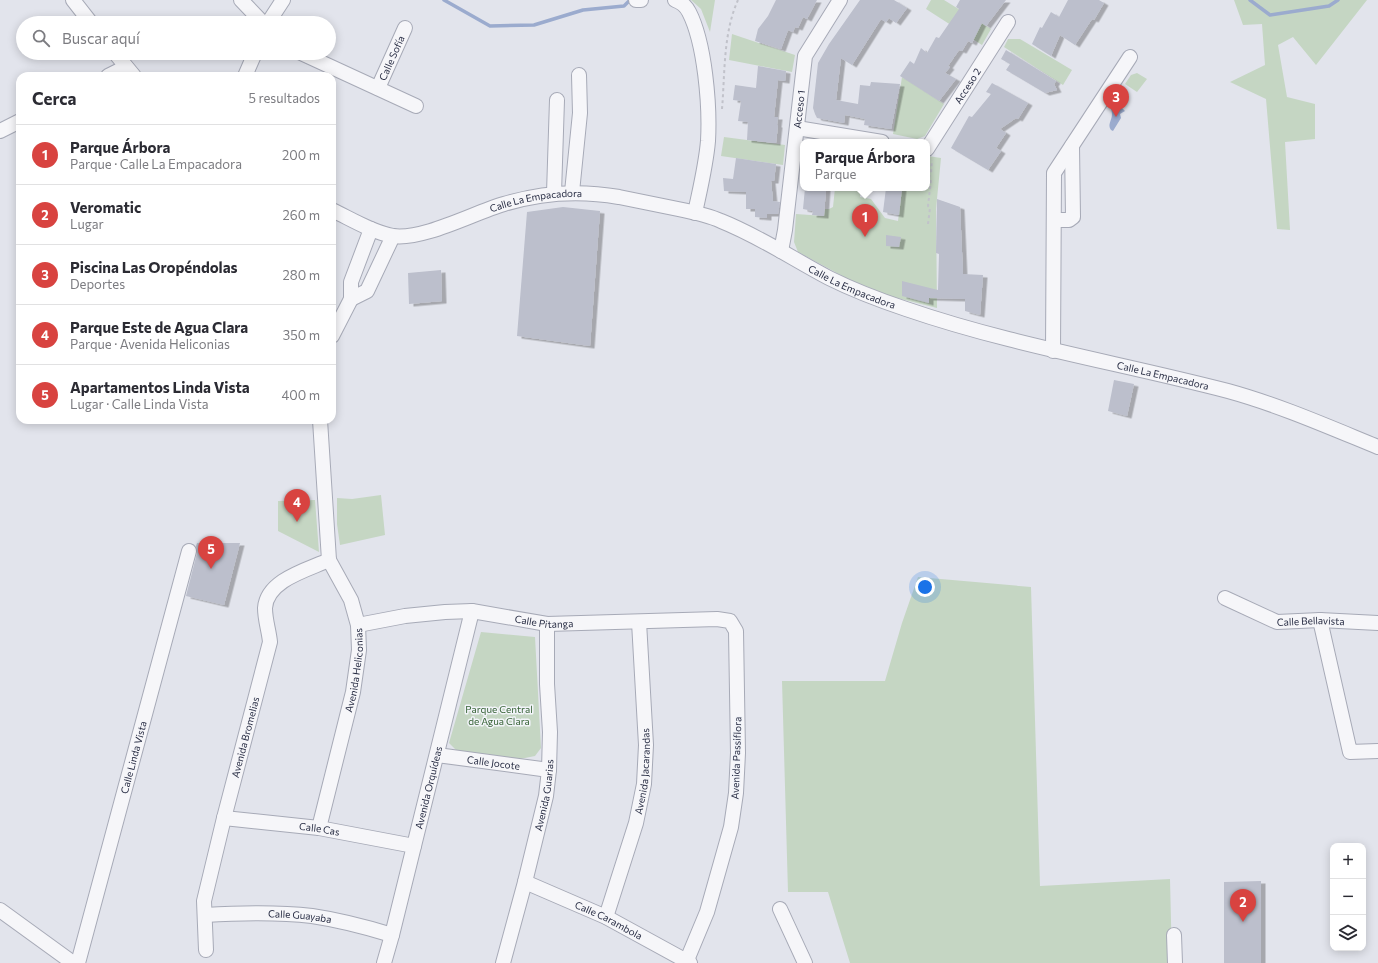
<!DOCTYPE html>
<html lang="es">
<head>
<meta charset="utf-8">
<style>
	:root { --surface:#fff; --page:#f2f2f3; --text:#2b2b33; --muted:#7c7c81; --line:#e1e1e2; --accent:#d84340 }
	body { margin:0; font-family:Commissioner,sans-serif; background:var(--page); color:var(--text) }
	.controls { position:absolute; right:12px; bottom:12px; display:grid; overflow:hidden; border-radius:8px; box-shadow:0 2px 10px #0003 }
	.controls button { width:36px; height:36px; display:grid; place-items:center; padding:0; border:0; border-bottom:1px solid var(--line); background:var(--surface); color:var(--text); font:20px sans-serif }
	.you { position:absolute; left:925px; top:587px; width:14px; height:14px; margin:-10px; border:3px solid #fff; border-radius:50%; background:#1a73e8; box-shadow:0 0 0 6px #1a73e833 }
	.badge { display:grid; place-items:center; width:26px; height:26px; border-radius:50%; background:var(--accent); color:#fff; font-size:13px; font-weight:700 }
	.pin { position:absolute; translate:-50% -33px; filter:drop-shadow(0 1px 2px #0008) }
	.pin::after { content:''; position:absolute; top:21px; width:14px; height:12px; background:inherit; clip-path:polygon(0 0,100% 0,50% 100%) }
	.popup { position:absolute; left:800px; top:139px; width:130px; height:52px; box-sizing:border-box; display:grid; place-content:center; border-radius:8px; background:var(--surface); filter:drop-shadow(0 1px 3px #0005); font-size:13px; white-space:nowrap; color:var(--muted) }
	.popup b { font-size:15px; color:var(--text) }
	.popup::after { content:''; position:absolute; left:50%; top:100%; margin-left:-8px; border:8px solid transparent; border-top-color:var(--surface) }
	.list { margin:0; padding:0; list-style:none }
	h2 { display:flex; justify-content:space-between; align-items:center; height:52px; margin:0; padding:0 16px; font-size:17px }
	h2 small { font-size:13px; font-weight:400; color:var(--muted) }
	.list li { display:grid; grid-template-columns:26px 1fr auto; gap:12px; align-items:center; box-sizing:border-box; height:60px; padding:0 16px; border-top:1px solid var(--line) }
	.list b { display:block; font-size:15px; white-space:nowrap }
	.list p { margin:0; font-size:13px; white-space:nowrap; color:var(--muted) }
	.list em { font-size:13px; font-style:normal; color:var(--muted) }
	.icon { flex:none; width:22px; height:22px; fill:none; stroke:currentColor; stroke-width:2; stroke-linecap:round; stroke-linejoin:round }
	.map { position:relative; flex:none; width:1378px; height:963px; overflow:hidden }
	.search { position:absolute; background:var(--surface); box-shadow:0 2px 10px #0003; left:16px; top:16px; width:320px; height:44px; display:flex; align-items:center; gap:10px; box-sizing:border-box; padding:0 14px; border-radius:22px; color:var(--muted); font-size:15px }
	.panel { position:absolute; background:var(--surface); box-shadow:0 2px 10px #0003; left:16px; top:72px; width:320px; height:352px; border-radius:12px }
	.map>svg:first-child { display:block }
	.green { fill:#c5d6c3 }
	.water { fill:#9babce }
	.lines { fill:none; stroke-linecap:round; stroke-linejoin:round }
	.stream { stroke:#9babce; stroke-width:3.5 }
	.building { fill:#bcbfcc; filter:url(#shadow) }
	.minor-casing { stroke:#a7aab7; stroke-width:16 }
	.path { stroke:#c1c2ca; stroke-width:2; stroke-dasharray:3 3; stroke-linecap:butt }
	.minor { stroke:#f6f6f9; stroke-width:14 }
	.labels { text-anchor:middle; stroke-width:3; stroke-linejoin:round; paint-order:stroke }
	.street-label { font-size:10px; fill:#292e45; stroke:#f2f4f9 }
	.park-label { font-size:10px; fill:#366235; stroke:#f2f4f9 }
</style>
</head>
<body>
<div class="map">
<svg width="1378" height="963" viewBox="0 0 1378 963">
	<defs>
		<filter id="shadow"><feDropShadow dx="4.5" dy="2.5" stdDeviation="0" flood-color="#0004"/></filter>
	</defs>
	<rect width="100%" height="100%" fill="#e2e4ec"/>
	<!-- green -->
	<path class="green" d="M 691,0 L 715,0 L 710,32 L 701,9 Z
		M 931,0 L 944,0 L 991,29 L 982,45 L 926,9 Z
		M 1234,0 L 1367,0 L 1316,65 L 1293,37 L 1278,45 L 1287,97 L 1315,104 L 1315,139 L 1285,142 L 1290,230 L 1277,229 L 1266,99 L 1230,82 L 1265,65 L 1262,24 L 1243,25 Z
		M 732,34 L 795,55 L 792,72 L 729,60 Z
		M 1008,39 L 1020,39 L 1072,70 L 1063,85 L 1004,47 Z
		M 1137,73 L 1147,79 L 1137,92 L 1125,84 L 1131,75 Z
		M 902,77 L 944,104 L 925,136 L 917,139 L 893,134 Z
		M 724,137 L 785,145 L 783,165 L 721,156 Z
		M 928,156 L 941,158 L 936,209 L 937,308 L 893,297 L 848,279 L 798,252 L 794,242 L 796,214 L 824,216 L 825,209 L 829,209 L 833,207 L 835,188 L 861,188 L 860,197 L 871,199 L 885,218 L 898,221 L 902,188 L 927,188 Z
		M 381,495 L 385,535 L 340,545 L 337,524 L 337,498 L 352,499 Z
		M 315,500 L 319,552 L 278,531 L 278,501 Z
		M 918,577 L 1031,587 L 1040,886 L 1170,879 L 1172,963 L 850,963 L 828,892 L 788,892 L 782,681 L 885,681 L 902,623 Z
		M 481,632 L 535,637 L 541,748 L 535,756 L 520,759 L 457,751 L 449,743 Z"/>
	<!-- water -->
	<path class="water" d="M 1117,103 L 1125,111 L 1120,114 L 1121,118 L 1113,131 L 1111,130 C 1107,124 1112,121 1112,114 C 1112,110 1110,109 1113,104 Z"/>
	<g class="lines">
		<!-- stream -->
		<path class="stream" d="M 444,0 L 490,26 L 534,25 L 583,10 L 624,6 L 630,0
			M 1250,0 L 1270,15 L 1329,6 L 1338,0"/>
	</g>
	<!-- building -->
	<path class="building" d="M 776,0 L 817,0 L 807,19 L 803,17 L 798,28 L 795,27 L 793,32 L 788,30 L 781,49 L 755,41 L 758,29 L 768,16 Z
		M 860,0 L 894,0 L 907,8 L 896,23 L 889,18 L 886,22 L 881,19 L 852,65 L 841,58 L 836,100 L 858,104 L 860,85 L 870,86 L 871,82 L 900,84 L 891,129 L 864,125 L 865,119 L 845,115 L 844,123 L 817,118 L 815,114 L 813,108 L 818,63 L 829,44 Z
		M 960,0 L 1006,0 L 986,26 L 982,23 L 972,43 L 968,41 L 962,51 L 959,50 L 948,66 L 950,67 L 945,73 L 956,79 L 939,101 L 900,76 L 910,61 L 914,64 L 921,48 L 927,53 L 936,37 L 939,38 L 959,9 L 956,7 Z
		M 1068,0 L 1099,0 L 1104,3 L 1094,20 L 1092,19 L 1075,45 L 1060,35 L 1051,56 L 1032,44 L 1040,27 L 1042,28 L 1051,12 L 1059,17 Z
		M 1006,50 L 1056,81 L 1054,84 L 1057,90 L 1045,93 L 1006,70 L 1010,64 L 1001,59 Z
		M 758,66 L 786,71 L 785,81 L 778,80 L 774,117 L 778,117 L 777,125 L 778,125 L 776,143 L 747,140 L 748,122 L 738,121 L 741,101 L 733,100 L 735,85 L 756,88 Z
		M 992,83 L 1028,103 L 1018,119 L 1016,118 L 1000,129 L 1006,133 L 996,148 L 1001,151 L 988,170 L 951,148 L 969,116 L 972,117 L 991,94 L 986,92 Z
		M 736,158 L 776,164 L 774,181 L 771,181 L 773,201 L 780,202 L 778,214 L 767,214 L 767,218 L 755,217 L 755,209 L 746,209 L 746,192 L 724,191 L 723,178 L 733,179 Z
		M 805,188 L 826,188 L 824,216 L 812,215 L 813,211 L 803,209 Z
		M 886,188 L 902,188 L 899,215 L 883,212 Z
		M 937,199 L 960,207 L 963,274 L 983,275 L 980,315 L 965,311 L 965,299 L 929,298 L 929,303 L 902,296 L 902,281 L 938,290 L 939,254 L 936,253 Z
		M 563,207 L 600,211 L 590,346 L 517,336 L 527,212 Z
		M 886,235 L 901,237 L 899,247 L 886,246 Z
		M 441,270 L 442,301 L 409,304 L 408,273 Z
		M 1114,380 L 1134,384 L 1127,416 L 1108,411 Z
		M 197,543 L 240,543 L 224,605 L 186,596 L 197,553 L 196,546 Z
		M 1261,881 L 1261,963 L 1224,963 L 1224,882 Z"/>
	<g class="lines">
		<!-- minor casing -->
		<g class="minor-casing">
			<g id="minor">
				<path d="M 73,0 L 91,23"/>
				<path d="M 241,0 L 263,23"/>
				<path d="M 636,0 L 641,0"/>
				<path d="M 675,0 C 681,2 686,6 689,12 C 705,43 710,106 708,141 C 706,165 700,189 695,213"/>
				<path d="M 268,23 L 283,0"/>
				<path d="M 115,53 L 134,76"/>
				<path d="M 301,53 L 416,106"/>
				<path d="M 108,76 L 126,67"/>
				<path d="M 245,76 L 255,53"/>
				<path id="s1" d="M 378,88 L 405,28"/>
				<path d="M 797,128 L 882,142"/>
				<path d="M 0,131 L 20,121"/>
				<path id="s2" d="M 927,149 L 1008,22"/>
				<path d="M 572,192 L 580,113 L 579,75"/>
				<path d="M 554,193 L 557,100"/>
				<path id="s3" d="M 332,210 C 351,219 372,232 393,236 C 424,240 473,213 504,204 C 543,192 579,190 619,197 C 639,201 659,205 678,209 C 693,212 708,215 721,221 C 759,236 793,259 829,278 C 853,290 879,300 906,309 C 1011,345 1120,363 1228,391 C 1279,405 1329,427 1378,447"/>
				<path d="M 1054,220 L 1069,220 L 1073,217 L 1072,146"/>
				<path id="s4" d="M 781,251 L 785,230 L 805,56 L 840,0"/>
				<path d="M 351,299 L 367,291 L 393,236"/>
				<path d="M 332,336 L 351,299 L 351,282 L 371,229"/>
				<path d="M 1053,351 L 1054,173 L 1130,57"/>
				<path id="s5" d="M 1225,598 L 1277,622 L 1320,620 L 1378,623"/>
				<path d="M 1320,620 L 1350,752 L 1378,751"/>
				<path id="s6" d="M 358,625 L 405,616 L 445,612 L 472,611 L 547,624 L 717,619 L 730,621 L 736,631 L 738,753 L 736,793 L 731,827 L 707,912 L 687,960"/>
				<path id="s7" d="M 437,755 L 549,770"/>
				<path id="s8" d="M 224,818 L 319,828 L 414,846"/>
				<path id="s9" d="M 319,828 L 353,692 L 359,650 L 358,625 L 351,600 L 329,560 L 320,420"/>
				<path id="s10" d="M 525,882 L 606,917 L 690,963"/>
				<path d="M 780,909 L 805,963"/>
				<path d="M 0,910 L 73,963"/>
				<path id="s11" d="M 205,915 C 240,913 277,912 312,916 C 339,920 366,927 392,935"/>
				<path id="s12" d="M 606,917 L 636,823 L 644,784 L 646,745 L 639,622"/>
				<path d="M 1174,935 L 1175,963"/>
				<path id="s13" d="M 206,950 L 204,901 L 224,818 L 270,642 C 269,631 265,620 265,608 C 267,580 307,570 329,560"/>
				<path id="s14" d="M 78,963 L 189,551"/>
				<path id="s15" d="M 384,963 L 392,935 L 472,611"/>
				<path id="s16" d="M 503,963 L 525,882 L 546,796 L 549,770 L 550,732 L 547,684 L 547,624"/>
			</g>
		</g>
		<!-- path -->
		<path class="path" d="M 722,109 C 725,74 723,33 738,0
			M 928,224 L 930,208 L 928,206 L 931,180 L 929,176 L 931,173 L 932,160"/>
		<!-- minor -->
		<use href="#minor" class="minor"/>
	</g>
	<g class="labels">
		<!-- street labels -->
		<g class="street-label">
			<text dy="4" stroke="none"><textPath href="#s1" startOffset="33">Calle Sofía</textPath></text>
			<text dy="4" stroke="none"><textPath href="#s2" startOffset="75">Acceso 2</textPath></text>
			<text dy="4" stroke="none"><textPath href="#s4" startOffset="143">Acceso 1</textPath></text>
			<text dy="4" stroke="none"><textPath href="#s3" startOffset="215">Calle La Empacadora</textPath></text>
			<text dy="4" stroke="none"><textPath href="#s3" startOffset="551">Calle La Empacadora</textPath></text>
			<text dy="4" stroke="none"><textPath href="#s3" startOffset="875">Calle La Empacadora</textPath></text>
			<text dy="4" stroke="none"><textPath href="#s6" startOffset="188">Calle Pitanga</textPath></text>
			<text dy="4" stroke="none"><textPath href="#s5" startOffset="91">Calle Bellavista</textPath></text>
			<text dy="4" stroke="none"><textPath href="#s9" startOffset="162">Avenida Heliconias</textPath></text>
			<text dy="4" stroke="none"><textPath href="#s13" startOffset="218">Avenida Bromelias</textPath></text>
			<text dy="4" stroke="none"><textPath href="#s14" startOffset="213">Calle Linda Vista</textPath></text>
			<text transform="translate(736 758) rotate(-88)" y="4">Avenida Passiflora</text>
			<text dy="4" stroke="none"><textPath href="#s7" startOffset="57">Calle Jocote</textPath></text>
			<text dy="4" stroke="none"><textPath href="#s12" startOffset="151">Avenida Jacarandas</textPath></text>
			<text dy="4" stroke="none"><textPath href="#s15" startOffset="181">Avenida Orquídeas</textPath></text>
			<text dy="4" stroke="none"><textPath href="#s16" startOffset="173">Avenida Guarias</textPath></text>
			<text dy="4" stroke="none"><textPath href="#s8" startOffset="96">Calle Cas</textPath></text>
			<text dy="4" stroke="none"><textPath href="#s11" startOffset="95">Calle Guayaba</textPath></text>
			<text dy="4" stroke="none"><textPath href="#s10" startOffset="92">Calle Carambola</textPath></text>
		</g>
		<!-- park labels -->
		<g class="park-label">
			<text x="499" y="713">Parque Central<tspan x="499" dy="12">de Agua Clara</tspan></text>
		</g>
	</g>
</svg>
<div class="controls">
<button>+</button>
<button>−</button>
<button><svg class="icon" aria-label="layers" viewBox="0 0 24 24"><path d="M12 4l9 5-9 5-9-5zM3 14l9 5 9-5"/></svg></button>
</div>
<div class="you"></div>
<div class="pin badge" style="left:865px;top:237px">1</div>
<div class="popup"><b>Parque Árbora</b>Parque</div>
<div class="pin badge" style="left:1243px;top:922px">2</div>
<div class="pin badge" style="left:1116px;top:117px">3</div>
<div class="pin badge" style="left:297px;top:522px">4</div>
<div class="pin badge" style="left:211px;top:569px">5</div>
<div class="search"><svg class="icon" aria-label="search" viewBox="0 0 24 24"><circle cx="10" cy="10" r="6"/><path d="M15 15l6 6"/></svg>Buscar aquí</div>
<section class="panel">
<h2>Cerca<small>5 resultados</small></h2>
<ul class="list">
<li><span class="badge">1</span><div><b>Parque Árbora</b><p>Parque · Calle La Empacadora</p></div><em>200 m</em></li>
<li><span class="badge">2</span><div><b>Veromatic</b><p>Lugar</p></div><em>260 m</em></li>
<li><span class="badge">3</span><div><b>Piscina Las Oropéndolas</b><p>Deportes</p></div><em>280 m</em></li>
<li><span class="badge">4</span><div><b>Parque Este de Agua Clara</b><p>Parque · Avenida Heliconias</p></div><em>350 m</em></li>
<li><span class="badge">5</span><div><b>Apartamentos Linda Vista</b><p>Lugar · Calle Linda Vista</p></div><em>400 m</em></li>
</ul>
</section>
</div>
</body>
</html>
